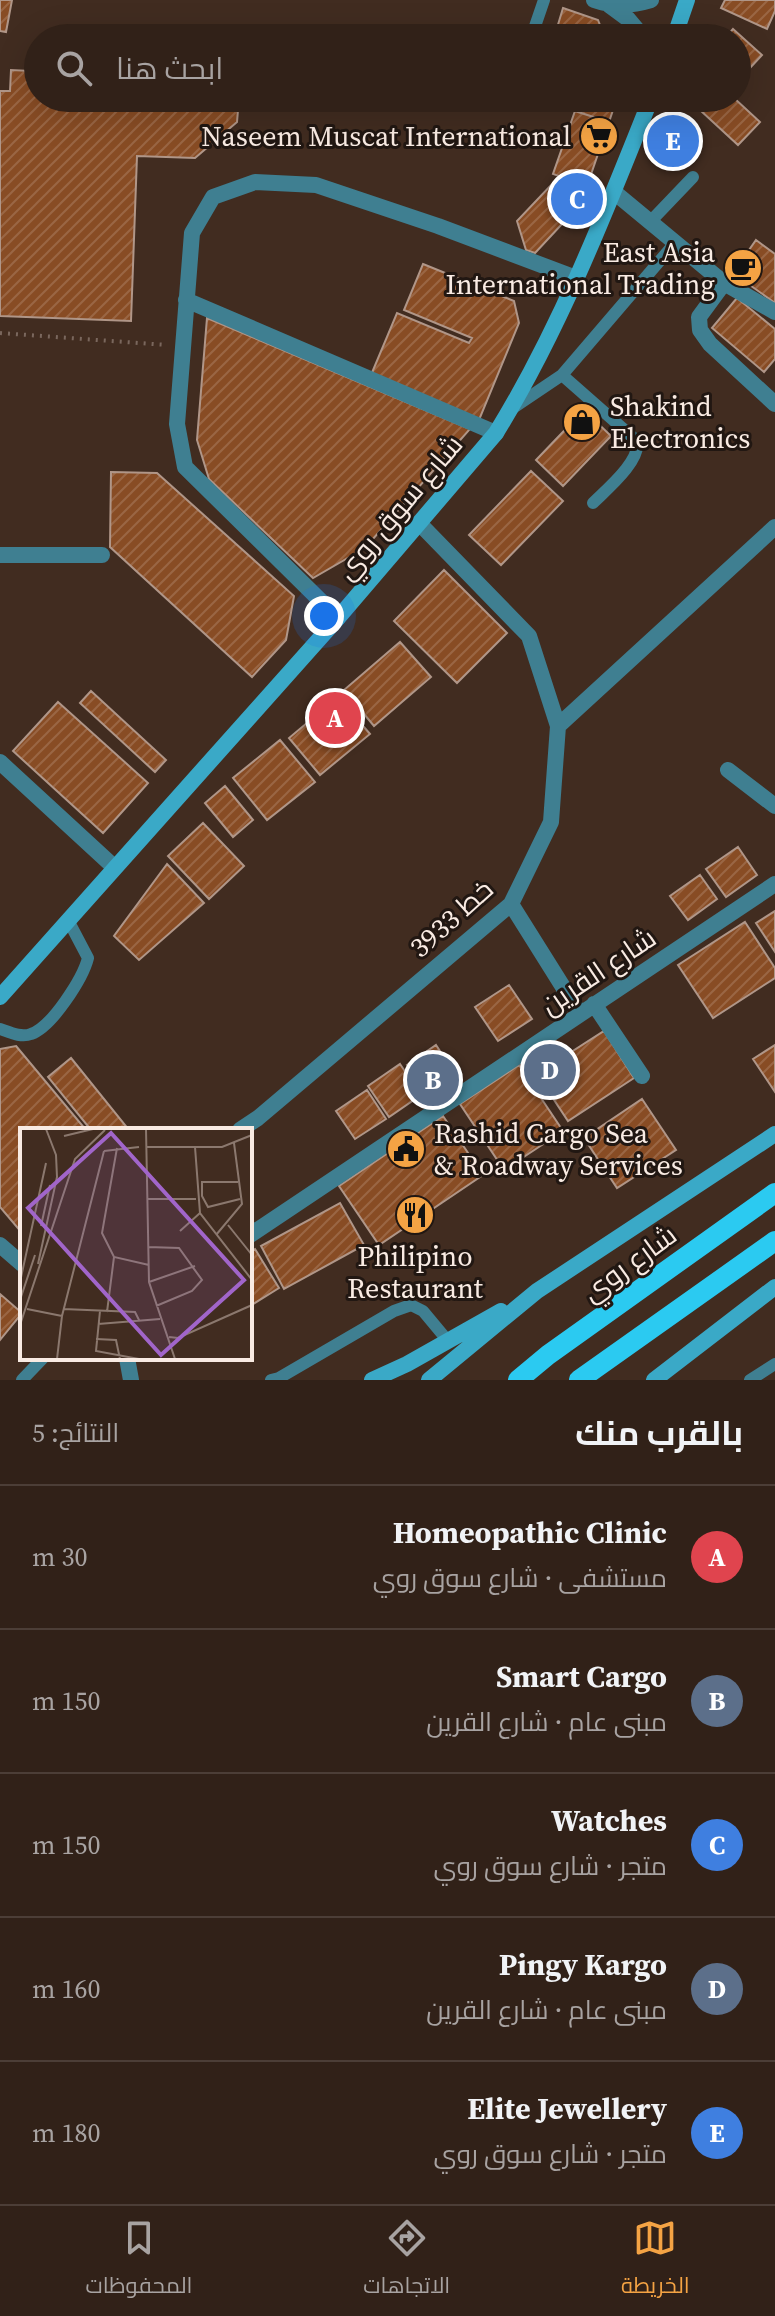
<!DOCTYPE html>
<html lang="ar">
<head>
<meta charset="utf-8">
<style>
	:root { --surface:#312118; --page:#392921; --text:#f1f3f6; --muted:#a8a3a2; --line:#4c3e37; --accent:#f4a344 }
	body { margin:0; font-family:"Source Serif 4",Cairo,serif; background:var(--page); color:var(--text); direction:rtl }
	.you { position:absolute; left:324px; top:616px; width:28px; height:28px; margin:-20px; border:6px solid #fff; border-radius:50%; background:#1a73e8; box-shadow:0 0 0 12px #1a73e833 }
	.badge { display:grid; place-items:center; width:52px; height:52px; border-radius:50%; background:var(--accent); color:#fff; font-size:26px; font-weight:700 }
	.pin { position:absolute; translate:-50% -50%; border:4px solid #fff; box-shadow:0 2px 8px #0006 }
	.list { margin:0; padding:0; list-style:none }
	h2 { display:flex; justify-content:space-between; align-items:center; height:104px; margin:0; padding:0 32px; font-size:34px }
	h2 small { font-size:26px; font-weight:400; color:var(--muted) }
	.list li { display:grid; grid-template-columns:52px 1fr auto; gap:24px; align-items:center; box-sizing:border-box; height:144px; padding:0 32px; border-top:2px solid var(--line) }
	.list b { display:block; font-size:30px; white-space:nowrap }
	.list p { margin:0; font-size:26px; white-space:nowrap; color:var(--muted) }
	.list em { font-size:26px; font-style:normal; color:var(--muted) }
	.icon { flex:none; width:44px; height:44px; fill:none; stroke:currentColor; stroke-width:2; stroke-linecap:round; stroke-linejoin:round }
	.map { position:relative; flex:none; width:775px; height:1380px; overflow:hidden; direction:ltr }
	.search { position:absolute; background:var(--surface); box-shadow:0 8px 32px #0002; left:24px; right:24px; top:24px; height:88px; display:flex; align-items:center; gap:20px; box-sizing:border-box; padding:0 28px; border-radius:44px; color:var(--muted); font-size:30px }
	.sheet { height:824px; background:var(--surface) }
	nav { display:flex; justify-content:space-around; align-items:center; box-sizing:border-box; height:112px; border-top:2px solid var(--line); background:var(--surface); font-size:22px; color:var(--muted) }
	nav a { display:grid; justify-items:center; gap:4px }
	nav .on { color:var(--accent) }
	.map>svg:first-child { display:block }
	.building { fill:url(#building-hatch); stroke:#b09688; stroke-width:2 }
	.lines { fill:none; stroke-linecap:round; stroke-linejoin:round }
	.path { stroke:#7a675d; stroke-width:4; stroke-dasharray:2 6; stroke-linecap:butt }
	.service { stroke:#3f7f91; stroke-width:12 }
	.minor { stroke:#3f7f91; stroke-width:16 }
	.secondary { stroke:#3aa9c7; stroke-width:16 }
	.primary { stroke:#2bcaf1; stroke-width:20 }
	.labels { text-anchor:middle; stroke-width:6; stroke-linejoin:round; paint-order:stroke }
	.poi-label { font-size:28px; fill:#f9ebe3; stroke:#211712; text-anchor:end }
	.street-label { font-size:28px; fill:#f9ebe3; stroke:#211712 }
	.inset-road { fill:none; stroke:#8b786e; stroke-width:2 }
	.view { fill:#a165ca; fill-opacity:0.15; stroke:#a165ca; stroke-width:4 }
	.inset-edge { fill:none; stroke:#f9ebe3; stroke-width:4 }
</style>
</head>
<body>
<div class="map">
<svg width="775" height="1380" viewBox="0 0 775 1380">
	<defs>
		<pattern id="building-hatch" width="6" height="6" patternUnits="userSpaceOnUse" patternTransform="scale(2)"><rect width="6" height="6" fill="#884c24"/><path d="M-1 1l2-2M0 6l6-6M5 7l2-2" fill="none" stroke="#9a6644"/></pattern>
	</defs>
	<rect width="100%" height="100%" fill="#412c20"/>
	<!-- building -->
	<path class="building" d="M 0,0 L 12,0 L 6,32 L 0,31 Z
		M 725,0 L 775,0 L 775,11 L 767,29 L 721,8 Z
		M 563,8 L 598,20 L 605,38 L 554,38 Z
		M 733,29 L 762,55 L 737,82 L 737,38 L 725,38 Z
		M 31,49 L 38,50 L 38,98 L 239,98 L 237,122 L 195,158 L 137,156 L 131,321 L 0,316 L 0,91 L 10,91 L 11,70 L 31,71 Z
		M 579,98 L 617,98 L 609,122 L 575,111 Z
		M 687,98 L 734,98 L 760,122 L 738,145 Z
		M 575,111 L 609,122 L 587,186 L 553,174 Z
		M 673,120 L 696,128 L 685,158 L 663,150 Z
		M 555,181 L 590,194 L 535,253 L 526,250 L 517,221 Z
		M 756,240 L 775,254 L 775,303 L 733,273 Z
		M 423,264 L 514,301 L 519,323 L 479,420 L 371,375 L 397,313 L 469,343 L 472,338 L 404,310 Z
		M 737,298 L 775,329 L 775,359 L 764,372 L 712,328 Z
		M 207,318 L 470,429 L 365,548 L 313,578 L 209,479 L 197,440 Z
		M 584,410 L 611,436 L 563,486 L 536,460 Z
		M 531,471 L 563,501 L 501,565 L 469,535 Z
		M 111,472 L 157,473 L 294,596 L 286,640 L 252,677 L 110,547 Z
		M 444,570 L 507,633 L 457,683 L 394,621 Z
		M 400,642 L 431,677 L 374,726 L 344,690 Z
		M 91,691 L 166,760 L 155,772 L 80,703 Z
		M 338,697 L 370,734 L 320,775 L 289,738 Z
		M 58,702 L 148,783 L 103,833 L 13,751 Z
		M 280,740 L 315,782 L 267,820 L 233,778 Z
		M 225,786 L 253,820 L 233,837 L 205,803 Z
		M 203,823 L 244,866 L 209,899 L 168,856 Z
		M 738,847 L 757,875 L 726,897 L 706,869 Z
		M 167,864 L 204,903 L 139,960 L 114,936 Z
		M 700,875 L 717,899 L 688,920 L 670,896 Z
		M 775,911 L 775,952 L 756,923 Z
		M 745,922 L 775,968 L 775,978 L 713,1018 L 678,965 Z
		M 509,985 L 532,1019 L 498,1041 L 475,1007 Z
		M 604,1031 L 634,1078 L 568,1121 L 537,1074 Z
		M 436,1045 L 454,1072 L 425,1091 L 407,1065 Z
		M 775,1045 L 775,1092 L 753,1059 Z
		M 16,1046 L 86,1130 L 22,1130 L 22,1233 L 0,1207 L 0,1049 Z
		M 71,1058 L 129,1130 L 91,1130 L 48,1077 Z
		M 400,1064 L 421,1095 L 389,1117 L 368,1086 Z
		M 519,1065 L 563,1131 L 504,1170 L 460,1104 Z
		M 367,1090 L 386,1119 L 355,1139 L 336,1111 Z
		M 642,1099 L 676,1150 L 617,1188 L 584,1138 Z
		M 443,1116 L 483,1175 L 379,1245 L 339,1186 Z
		M 340,1203 L 364,1245 L 284,1289 L 261,1246 Z
		M 255,1249 L 279,1288 L 250,1306 L 250,1252 Z
		M 0,1294 L 22,1313 L 0,1340 Z"/>
	<g class="lines">
		<!-- path -->
		<path class="path" d="M 0,333 L 167,345"/>
		<!-- service -->
		<path class="service" d="M 531,38 L 544,0
			M 510,102 L 512,98
			M 649,223 L 693,177
			M 562,375 L 637,441 C 641,461 607,489 593,503
			M 513,408 L 562,375 L 675,243
			M 0,1029 C 9,1032 21,1038 31,1034 C 52,1027 83,978 88,958 L 68,920
			M 22,1380 L 43,1358
			M 271,1380 L 279,1378 L 394,1311 L 411,1305 L 423,1311 L 448,1341
			M 750,1380 L 775,1364"/>
		<!-- minor -->
		<path class="minor" d="M 594,0 C 614,7 631,6 651,0
			M 609,5 L 628,19 L 644,38
			M 614,192 L 724,283 L 775,312
			M 724,283 L 699,317 L 700,330 L 710,344 L 775,404
			M 186,300 L 496,433
			M 0,555 L 102,555
			M 338,618 L 185,467 L 177,424 L 192,233 L 213,197 L 255,182 L 316,185 L 438,226 L 576,278
			M 558,726 L 775,527
			M 0,762 L 114,867
			M 728,770 L 775,806
			M 511,904 L 580,1014
			M 594,1004 L 642,1076
			M 240,1130 L 258,1118 L 511,904 L 551,822 L 558,726 L 529,636 L 420,524
			M 250,1235 L 775,884
			M 0,1245 L 22,1264
			M 127,1358 L 131,1380"/>
		<!-- secondary -->
		<path class="secondary" d="M 674,38 L 687,0
			M 0,997 L 338,618 L 496,433 C 560,329 606,211 651,98
			M 372,1380 L 407,1364 L 501,1311
			M 429,1380 L 537,1291 L 775,1134
			M 654,1380 L 775,1287"/>
		<!-- primary -->
		<path class="primary" d="M 518,1380 L 548,1355 L 775,1193
			M 579,1380 L 775,1241"/>
	</g>
	<!-- icons -->
	<defs>
		<g id="supermarket-disc" transform="scale(2)"><circle r="9.5" fill="#f4a344" stroke="#211712"/><path d="M-6-5.5h2.5l.6 2H6L4.5 2H-2.5L-4.4-4H-6ZM-1.5 3.2a1.3 1.3 0 1 0 .1 0ZM3 3.2a1.3 1.3 0 1 0 .1 0Z" fill="#111"/></g>
		<g id="cafe-disc" transform="scale(2)"><circle r="9.5" fill="#f4a344" stroke="#211712"/><path d="M-5.5-4.5H6V0H3Q3 3.5 0 3.5H-2.5Q-5.5 3.5-5.5 0ZM3-3.2v2h1.7v-2ZM-6 4.5H4V6H-6Z" fill="#111"/></g>
		<g id="shop-disc" transform="scale(2)"><circle r="9.5" fill="#f4a344" stroke="#211712"/><path d="M-5-2.5h2.3a2.7 3.5 0 0 1 5.4 0H5L5.5 6h-11ZM-1.5-2.5h3a1.5 2.3 0 0 0-3 0Z" fill="#111"/></g>
		<g id="civic-disc" transform="scale(2)"><circle r="9.5" fill="#f4a344" stroke="#211712"/><path d="M-.6-6.5H3V-4.5H.6V-3L4-1V1h2V6H-6V1h2V-1L-.6-3ZM-1.2 2.5V6h2.4V2.5Z" fill="#111"/></g>
		<g id="restaurant-disc" transform="scale(2)"><circle r="9.5" fill="#f4a344" stroke="#211712"/><path d="M-5-6h1v4h1v-4h1v4h1v-4h1v5L-1.5 .5V6h-2V.5L-5-1ZM5-6V6H3V1.5H1.5Q1.5-4 5-6Z" fill="#111"/></g>
	</defs>
	<g fill-rule="evenodd">
		<use href="#supermarket-disc" x="599" y="136"/>
		<use href="#cafe-disc" x="743" y="268"/>
		<use href="#shop-disc" x="582" y="422"/>
		<use href="#civic-disc" x="406" y="1149"/>
		<use href="#restaurant-disc" x="415" y="1215"/>
	</g>
	<g class="labels">
		<!-- poi labels -->
		<g class="poi-label">
			<text x="571" y="146">Naseem Muscat International</text>
			<text x="715" y="262">East Asia<tspan x="715" dy="32">International Trading</tspan></text>
			<text x="610" y="416" text-anchor="start">Shakind<tspan x="610" dy="32">Electronics</tspan></text>
			<text x="434" y="1143" text-anchor="start">Rashid Cargo Sea<tspan x="434" dy="32">&amp; Roadway Services</tspan></text>
			<text x="415" y="1266" text-anchor="middle">Philipino<tspan x="415" dy="32">Restaurant</tspan></text>
		</g>
		<!-- street labels -->
		<g class="street-label">
			<text transform="translate(399 507) rotate(-50)" y="10">شارع سوق روي</text>
			<text transform="translate(451 918) rotate(-42)" y="10">3933 خط</text>
			<text transform="translate(598 971) rotate(-34)" y="10">شارع القرين</text>
			<text transform="translate(629 1263) rotate(-36)" y="10">شارع روي</text>
		</g>
	</g>
	<!-- overview -->
	<g transform="translate(20 1128)">
		<rect width="232" height="232" fill="#412c20"/>
		<path class="inset-road" d="M 126,1 L 129,154 L 155,231M 44,8 L 73,1M 127,19 L 202,19 L 232,7M 175,19 L 180,85 L 232,152M 97,20 L 82,105 L 94,129 L 129,137M 84,23 L 119,19M 218,54 L 182,54 L 182,68 L 188,79 L 220,71M 128,71 L 176,71M 208,97 L 232,127M 21,98 L 30,57M 160,103 L 180,85M 196,107 L 222,76 L 214,15M 128,119 L 159,120 L 182,152 L 172,163 L 136,178M 18,136 L 37,49 L 36,27 L 26,1M 0,154 L 26,35M 129,154 L 175,138M 0,172 L 15,127M 7,181 L 42,188M 43,181 L 115,184 L 119,192M 80,183 L 76,223 L 119,231M 87,184 L 94,129M 78,196 L 140,191M 0,197 L 55,31 L 85,2M 149,209 L 158,210 L 232,177M 76,211 L 96,212 L 100,231M 37,231 L 42,188 L 84,23"/>
		<path class="view" d="M 91,5 L 224,152 L 141,227 L 8,80 Z"/>
		<rect width="232" height="232" class="inset-edge"/>
	</g>
</svg>
<div class="you"></div>
<div class="pin badge" style="left:335px;top:718px;background:#e0444e">A</div>
<div class="pin badge" style="left:433px;top:1080px;background:#5c6f8a">B</div>
<div class="pin badge" style="left:577px;top:199px;background:#3f7fe0">C</div>
<div class="pin badge" style="left:550px;top:1070px;background:#5c6f8a">D</div>
<div class="pin badge" style="left:673px;top:141px;background:#3f7fe0">E</div>
<div class="search"><svg class="icon" aria-label="search" viewBox="0 0 24 24"><circle cx="10" cy="10" r="6"/><path d="M15 15l6 6"/></svg>ابحث هنا</div>
</div>
<section class="sheet">
<h2>بالقرب منك<small>النتائج: 5</small></h2>
<ul class="list">
<li><span class="badge" style="background:#e0444e">A</span><div><b>Homeopathic Clinic</b><p>مستشفى · شارع سوق روي</p></div><em>30 m</em></li>
<li><span class="badge" style="background:#5c6f8a">B</span><div><b>Smart Cargo</b><p>مبنى عام · شارع القرين</p></div><em>150 m</em></li>
<li><span class="badge" style="background:#3f7fe0">C</span><div><b>Watches</b><p>متجر · شارع سوق روي</p></div><em>150 m</em></li>
<li><span class="badge" style="background:#5c6f8a">D</span><div><b>Pingy Kargo</b><p>مبنى عام · شارع القرين</p></div><em>160 m</em></li>
<li><span class="badge" style="background:#3f7fe0">E</span><div><b>Elite Jewellery</b><p>متجر · شارع سوق روي</p></div><em>180 m</em></li>
</ul>
</section>
<nav>
<a class="on"><svg class="icon" aria-label="map" viewBox="0 0 24 24"><path d="M3 6l6-2 6 2 6-2v14l-6 2-6-2-6 2zM9 4v14M15 6v14"/></svg>الخريطة</a>
<a><svg class="icon" aria-label="directions" viewBox="0 0 24 24"><path d="M12 3l9 9-9 9-9-9zM9 14v-3h6M13 9l2 2-2 2"/></svg>الاتجاهات</a>
<a><svg class="icon" aria-label="saved" viewBox="0 0 24 24"><path d="M7 4h10v16l-5-4-5 4z"/></svg>المحفوظات</a>
</nav>
</body>
</html>
